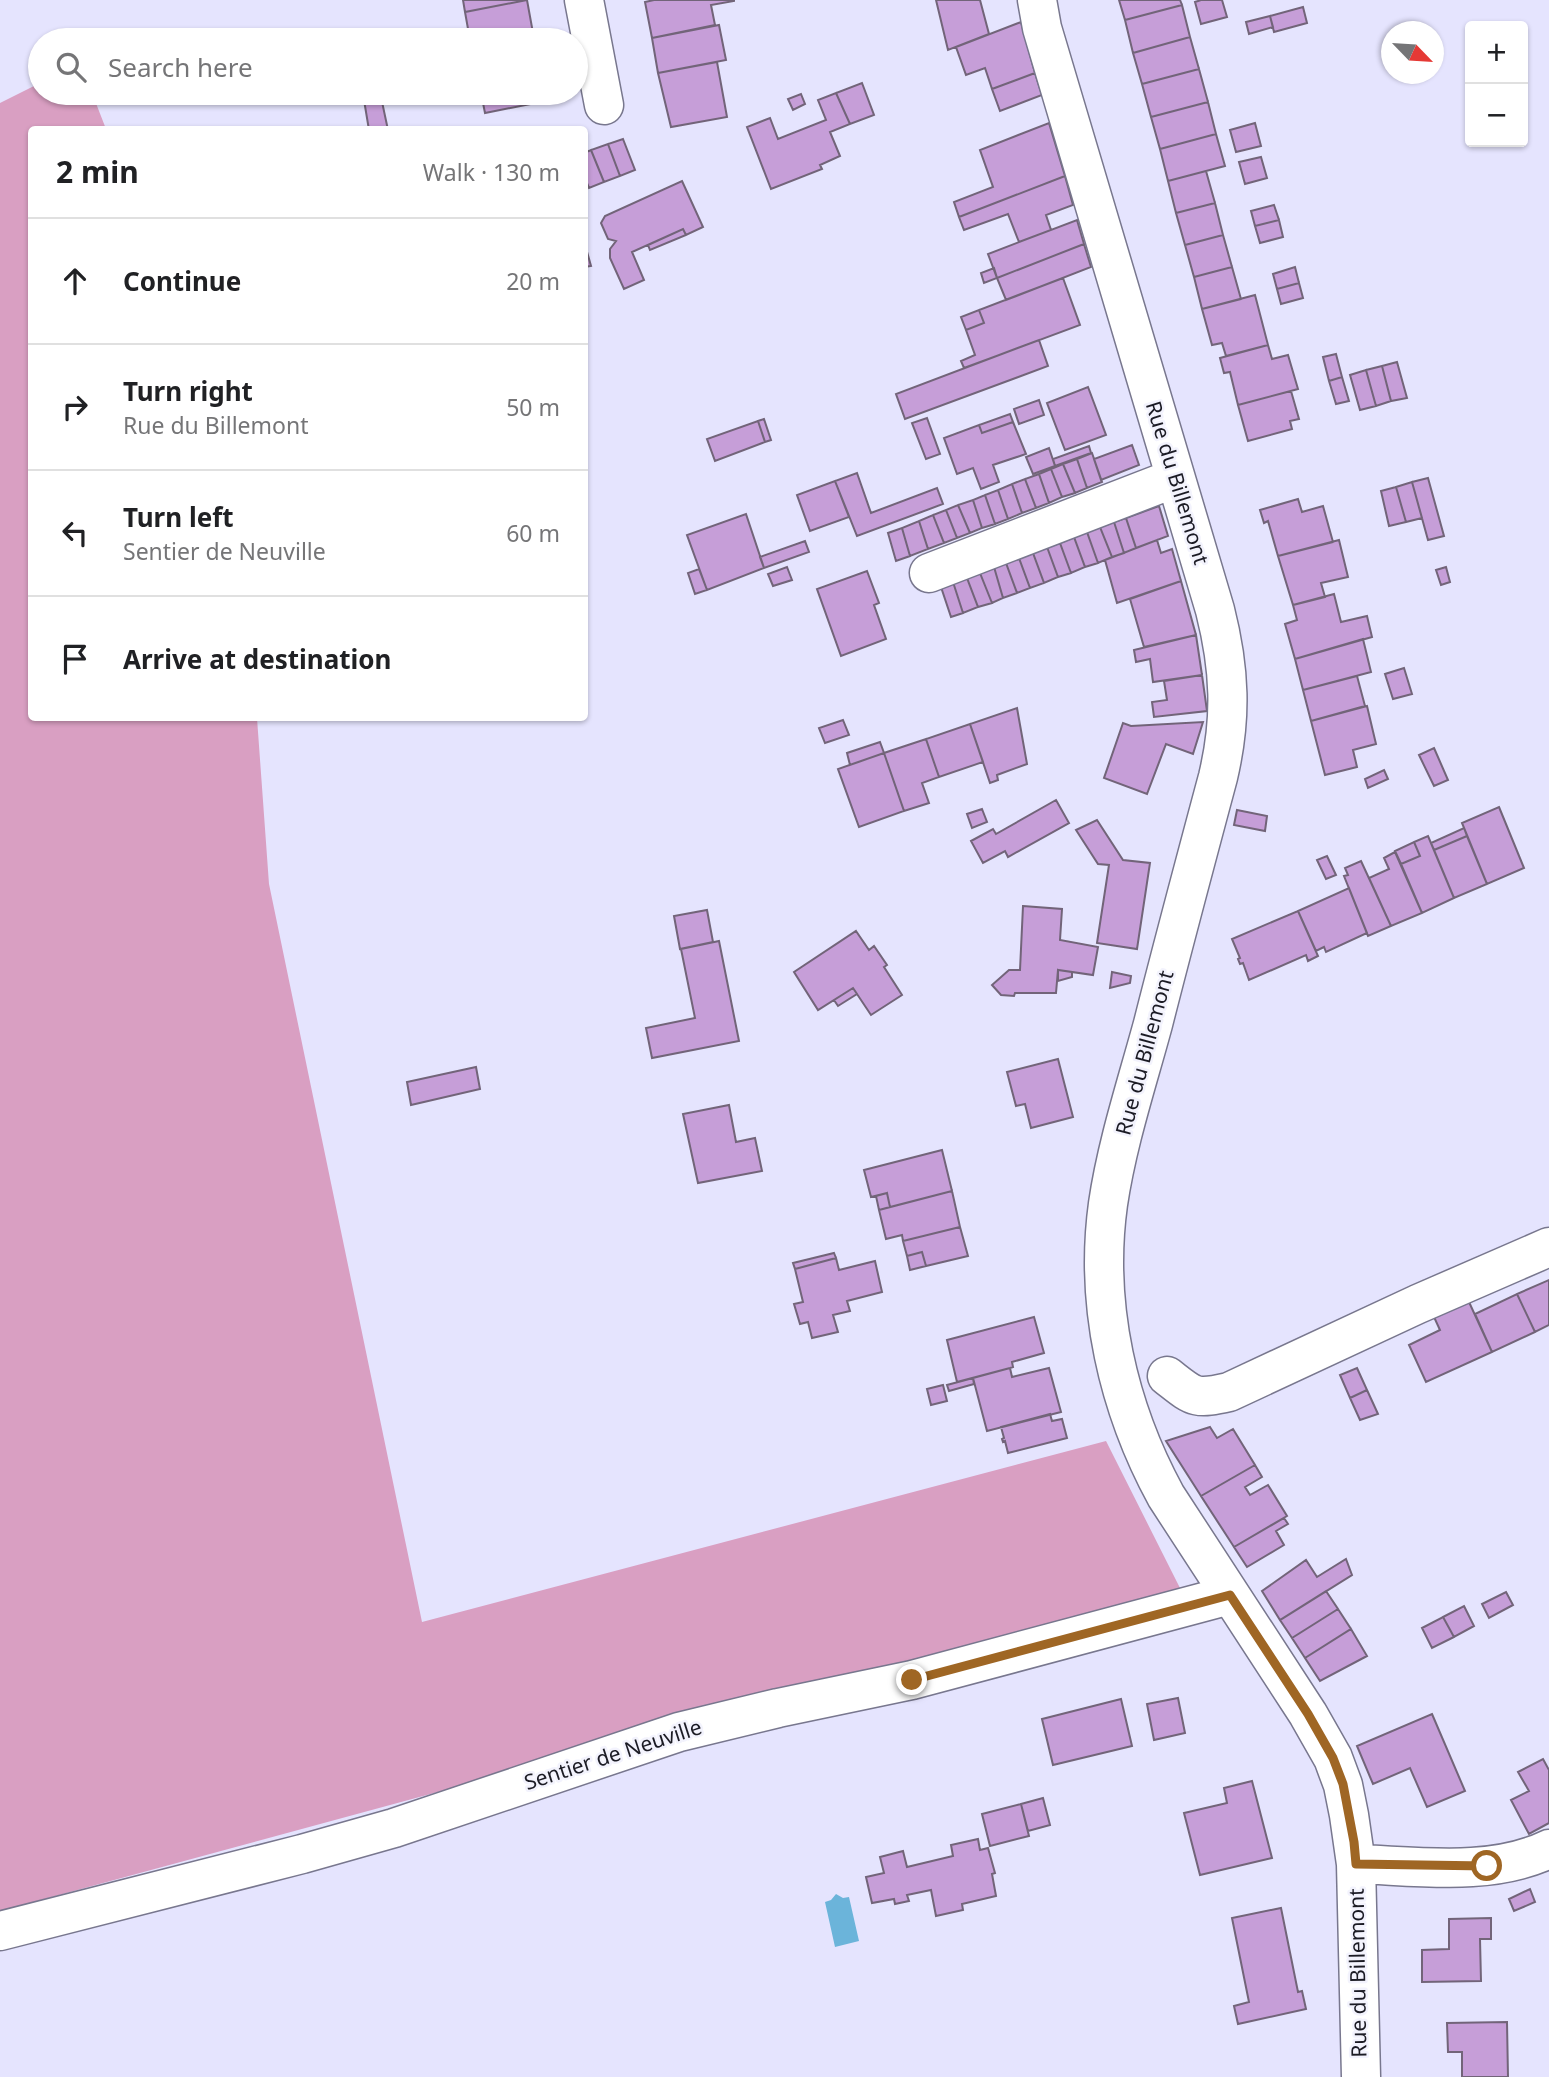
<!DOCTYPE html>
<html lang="en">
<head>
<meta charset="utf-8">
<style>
	:root { --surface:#fff; --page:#f2f2f2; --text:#202124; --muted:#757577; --line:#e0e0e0 }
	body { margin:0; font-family:"Noto Sans",sans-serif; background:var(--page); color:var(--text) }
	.controls { position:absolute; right:21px; top:21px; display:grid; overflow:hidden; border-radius:7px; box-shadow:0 2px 5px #0004 }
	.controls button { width:63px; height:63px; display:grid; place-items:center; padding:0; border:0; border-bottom:2px solid var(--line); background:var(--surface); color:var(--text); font:35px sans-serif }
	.compass { position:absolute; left:1381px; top:21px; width:63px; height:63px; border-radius:50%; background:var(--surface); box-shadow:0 2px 5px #0004; rotate:115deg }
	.stop { position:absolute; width:21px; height:21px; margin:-16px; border:5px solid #9f6624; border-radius:50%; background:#fff }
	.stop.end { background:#9f6624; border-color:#fff; box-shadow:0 2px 7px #0008 }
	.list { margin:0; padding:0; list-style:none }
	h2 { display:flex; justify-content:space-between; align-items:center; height:91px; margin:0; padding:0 28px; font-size:30px }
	h2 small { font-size:23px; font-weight:400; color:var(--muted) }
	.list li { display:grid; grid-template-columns:46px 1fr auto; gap:21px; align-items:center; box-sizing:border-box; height:126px; padding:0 28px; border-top:2px solid var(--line) }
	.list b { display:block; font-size:26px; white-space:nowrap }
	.list p { margin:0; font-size:23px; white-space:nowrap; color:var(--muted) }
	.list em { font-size:23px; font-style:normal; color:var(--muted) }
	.icon { flex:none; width:38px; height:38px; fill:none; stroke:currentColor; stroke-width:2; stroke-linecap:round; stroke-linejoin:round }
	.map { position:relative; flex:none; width:1549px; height:2077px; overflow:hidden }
	.search { position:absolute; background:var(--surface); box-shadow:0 2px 5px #0004; left:28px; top:28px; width:560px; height:77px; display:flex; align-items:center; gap:18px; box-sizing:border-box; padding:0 24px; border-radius:38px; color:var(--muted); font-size:26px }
	.panel { position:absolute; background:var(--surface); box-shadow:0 2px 5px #0004; left:28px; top:126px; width:560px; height:595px; border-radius:7px }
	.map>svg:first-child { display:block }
	.green { fill:#d99fc2 }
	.water { fill:#6bb4da }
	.building { fill:#c69ed8; stroke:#726479; stroke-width:2 }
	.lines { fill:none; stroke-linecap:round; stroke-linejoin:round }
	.minor-casing { stroke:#78778e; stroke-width:41 }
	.minor { stroke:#fff; stroke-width:38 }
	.route { stroke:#9f6624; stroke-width:9 }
	.labels { text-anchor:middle; stroke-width:5; stroke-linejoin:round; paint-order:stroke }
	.street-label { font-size:21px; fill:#1b1b24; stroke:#f3f3fd }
</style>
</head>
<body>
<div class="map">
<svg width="1549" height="2077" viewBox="0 0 1549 2077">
	<rect width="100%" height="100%" fill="#e5e4fe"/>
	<!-- green -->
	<path class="green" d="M 40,83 L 40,93 L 92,93 L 106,129 L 32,130 L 32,718 L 257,718 L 269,884 L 422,1622 L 1106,1441 L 1181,1590 L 0,1911 L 0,103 Z"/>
	<!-- water -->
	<path class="water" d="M 836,1894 L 843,1898 L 849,1897 L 859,1941 L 835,1947 L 825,1902 L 831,1900 Z"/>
	<!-- building -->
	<path class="building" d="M 463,0 L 527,0 L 465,12 Z
		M 527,0 L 533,33 L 496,40 L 470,40 L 465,12 Z
		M 654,0 L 734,0 L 734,1 L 711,5 L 715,25 L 652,38 L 645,2 Z
		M 936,0 L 980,0 L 989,34 L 948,50 Z
		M 1119,0 L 1180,0 L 1182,5 L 1125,20 Z
		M 1201,0 L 1222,0 L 1227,17 L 1201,24 L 1195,2 Z
		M 1182,5 L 1190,37 L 1133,53 L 1125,20 Z
		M 1303,7 L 1307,23 L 1274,32 L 1270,16 Z
		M 1270,16 L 1273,27 L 1249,34 L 1246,22 Z
		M 1021,22 L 1035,73 L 992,89 L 985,68 L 966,75 L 956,47 Z
		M 719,25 L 726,60 L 658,73 L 652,38 Z
		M 533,33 L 535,40 L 496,40 Z
		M 1190,37 L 1199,69 L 1142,84 L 1133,53 Z
		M 717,62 L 727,117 L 671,127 L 658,73 Z
		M 1199,69 L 1208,102 L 1151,117 L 1142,84 Z
		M 1035,73 L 1042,95 L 1000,111 L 992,89 Z
		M 862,83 L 874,115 L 850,124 L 836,93 Z
		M 481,93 L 545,93 L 546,101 L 485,113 Z
		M 836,93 L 850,124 L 830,132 L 840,156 L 820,165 L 822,169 L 771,189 L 747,127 L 770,118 L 778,139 L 826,120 L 818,100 Z
		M 801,94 L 805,104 L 793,110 L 788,99 Z
		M 381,97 L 388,130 L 369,130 L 364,100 Z
		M 1208,102 L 1216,134 L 1160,149 L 1151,117 Z
		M 1049,123 L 1065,176 L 959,217 L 954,202 L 993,187 L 980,150 Z
		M 1255,123 L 1261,146 L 1236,152 L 1230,130 Z
		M 1216,134 L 1225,166 L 1168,181 L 1160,149 Z
		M 623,139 L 635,170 L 620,176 L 608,144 Z
		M 608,144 L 620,176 L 604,182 L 591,150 Z
		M 591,150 L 604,182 L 589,188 L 584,176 L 584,153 Z
		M 1261,157 L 1267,178 L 1245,184 L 1239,162 Z
		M 1206,171 L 1215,203 L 1176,213 L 1168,181 Z
		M 1065,176 L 1073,205 L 1046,215 L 1051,230 L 1019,242 L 1008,214 L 964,230 L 959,217 Z
		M 682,181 L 703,227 L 686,235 L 683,229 L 632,252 L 644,280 L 624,289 L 610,258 L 610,249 L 616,241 L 608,239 L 601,223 L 605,216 Z
		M 1215,203 L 1223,235 L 1185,245 L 1176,213 Z
		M 1274,205 L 1279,220 L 1255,226 L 1251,211 Z
		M 1077,220 L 1084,244 L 997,278 L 988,254 Z
		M 1279,220 L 1283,237 L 1260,243 L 1255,226 Z
		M 683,229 L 686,235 L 650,250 L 648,245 Z
		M 1223,235 L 1232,267 L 1194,277 L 1185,245 Z
		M 584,241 L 591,266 L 584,267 Z
		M 1084,244 L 1091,267 L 1006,300 L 997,278 Z
		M 1232,267 L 1241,299 L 1202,309 L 1194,277 Z
		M 1295,267 L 1299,283 L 1277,289 L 1273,274 Z
		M 994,268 L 997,278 L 984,283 L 981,273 Z
		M 1063,278 L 1080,325 L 964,368 L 961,361 L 975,355 L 966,330 L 984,323 L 979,310 Z
		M 1299,283 L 1303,298 L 1281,304 L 1277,289 Z
		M 1255,295 L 1268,345 L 1226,356 L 1222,343 L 1212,345 L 1202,309 Z
		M 979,310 L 984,323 L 966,330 L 961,317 Z
		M 1039,340 L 1048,366 L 905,419 L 896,394 Z
		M 1268,345 L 1272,359 L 1288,355 L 1298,389 L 1238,405 L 1230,372 L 1224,373 L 1220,358 Z
		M 1336,354 L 1342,377 L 1329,381 L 1323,357 Z
		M 1397,362 L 1407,398 L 1391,401 L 1382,366 Z
		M 1382,366 L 1391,401 L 1376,406 L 1366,370 Z
		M 1366,370 L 1376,406 L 1360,410 L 1350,375 Z
		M 1342,377 L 1349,401 L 1336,404 L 1329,381 Z
		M 1088,387 L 1106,435 L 1065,450 L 1047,403 Z
		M 1291,391 L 1299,419 L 1290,421 L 1292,429 L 1248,441 L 1238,405 Z
		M 1039,400 L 1044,415 L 1019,424 L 1014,409 Z
		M 1010,414 L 1013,422 L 982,433 L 979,425 Z
		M 927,418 L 940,454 L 926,459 L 912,423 Z
		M 764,419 L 771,440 L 765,442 L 758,421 Z
		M 758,421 L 765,442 L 715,461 L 707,439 Z
		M 1013,422 L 1026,454 L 993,465 L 999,482 L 981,489 L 973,468 L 957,474 L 944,438 L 979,425 L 982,433 Z
		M 1132,445 L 1139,465 L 1101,480 L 1094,459 Z
		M 1089,446 L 1091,453 L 1055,466 L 1053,459 Z
		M 1049,448 L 1055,466 L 1033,474 L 1026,457 Z
		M 1092,453 L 1102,482 L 1087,488 L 1077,459 Z
		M 1077,459 L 1087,488 L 1075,493 L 1063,464 Z
		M 1063,464 L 1075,493 L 1062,497 L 1051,469 Z
		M 1051,469 L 1062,497 L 1049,503 L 1039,474 Z
		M 857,473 L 871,513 L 937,488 L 943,504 L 857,536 L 835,481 Z
		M 1039,474 L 1049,503 L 1036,508 L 1025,479 Z
		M 1428,478 L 1444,536 L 1428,540 L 1412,482 Z
		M 1025,479 L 1036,508 L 1022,513 L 1012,484 Z
		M 835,481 L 849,517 L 810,531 L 797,495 Z
		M 1412,482 L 1422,518 L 1406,522 L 1396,487 Z
		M 1012,484 L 1022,513 L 1008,519 L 998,490 Z
		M 1396,487 L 1406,522 L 1389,526 L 1381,491 Z
		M 998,490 L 1008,519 L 995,524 L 985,495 Z
		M 985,495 L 995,524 L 982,528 L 973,500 Z
		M 1298,499 L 1302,512 L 1323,506 L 1333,542 L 1278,556 L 1268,521 L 1264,523 L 1260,510 Z
		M 973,500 L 982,528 L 970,533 L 958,505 Z
		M 958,505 L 970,533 L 957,538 L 946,510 Z
		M 1159,506 L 1168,536 L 1136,548 L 1126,518 Z
		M 946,510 L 957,538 L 944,543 L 933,515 Z
		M 746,514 L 764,568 L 707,590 L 687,535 Z
		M 933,515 L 944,543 L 928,549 L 919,521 Z
		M 1126,518 L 1136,548 L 1124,553 L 1114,522 Z
		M 919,521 L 928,549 L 910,556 L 902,528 Z
		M 1114,522 L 1124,553 L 1112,557 L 1100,527 Z
		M 1100,527 L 1112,557 L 1098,563 L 1087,532 Z
		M 902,528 L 910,556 L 896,561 L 888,533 Z
		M 1087,532 L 1098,563 L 1085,567 L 1074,537 Z
		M 1074,537 L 1085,567 L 1071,573 L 1060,543 Z
		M 1157,540 L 1161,553 L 1172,549 L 1181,581 L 1117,603 L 1105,560 Z
		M 1339,540 L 1348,577 L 1321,583 L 1325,597 L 1293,605 L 1278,556 Z
		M 805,541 L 809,552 L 764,568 L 760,557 Z
		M 1060,543 L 1071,573 L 1058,577 L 1047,547 Z
		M 1047,547 L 1058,577 L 1044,583 L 1033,553 Z
		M 1033,553 L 1044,583 L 1030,588 L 1019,558 Z
		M 1019,558 L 1030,588 L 1017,593 L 1006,563 Z
		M 1006,563 L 1017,593 L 1003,598 L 994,567 Z
		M 787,567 L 792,580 L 773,586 L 768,574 Z
		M 994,567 L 1003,598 L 992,603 L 980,573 Z
		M 1446,567 L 1450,582 L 1441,585 L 1436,570 Z
		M 699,569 L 707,590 L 695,594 L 688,573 Z
		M 867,571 L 879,603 L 874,605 L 886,639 L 841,656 L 817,589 Z
		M 980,573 L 992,603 L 978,607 L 967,578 Z
		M 967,578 L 978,607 L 963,613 L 953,582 Z
		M 1181,581 L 1196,635 L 1144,647 L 1130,599 Z
		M 953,582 L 963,613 L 951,617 L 941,587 Z
		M 1334,594 L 1341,622 L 1367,616 L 1372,637 L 1295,659 L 1285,624 L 1297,620 L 1293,605 Z
		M 1196,635 L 1202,675 L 1153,682 L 1150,659 L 1136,662 L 1134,650 Z
		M 1363,639 L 1371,672 L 1303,690 L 1295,659 Z
		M 1404,668 L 1412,694 L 1393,699 L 1385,674 Z
		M 1202,675 L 1207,711 L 1154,717 L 1152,702 L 1167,700 L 1164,681 Z
		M 1357,676 L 1365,706 L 1311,721 L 1303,690 Z
		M 1367,706 L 1376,744 L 1353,750 L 1357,767 L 1325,775 L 1311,721 Z
		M 1017,708 L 1027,764 L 997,775 L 998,780 L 990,783 L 970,724 Z
		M 843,720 L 849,735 L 825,743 L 819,728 Z
		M 1203,722 L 1193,754 L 1166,744 L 1147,794 L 1104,778 L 1123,723 L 1131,726 Z
		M 970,724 L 983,762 L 939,777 L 926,739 Z
		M 926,739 L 939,777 L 922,783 L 929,803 L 904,811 L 884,753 Z
		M 880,742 L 884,753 L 850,765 L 847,753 Z
		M 1434,748 L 1448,780 L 1434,786 L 1419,755 Z
		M 884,753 L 904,811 L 859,827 L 838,769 Z
		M 1384,770 L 1388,779 L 1368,788 L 1365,779 Z
		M 1056,800 L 1069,823 L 1008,857 L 1005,851 L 983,863 L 971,841 L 993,829 L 996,834 Z
		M 1499,807 L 1524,868 L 1487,884 L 1462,823 Z
		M 982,809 L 987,822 L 972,828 L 967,814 Z
		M 1237,810 L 1267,816 L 1265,831 L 1234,825 Z
		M 1097,820 L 1123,860 L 1150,863 L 1137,949 L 1097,943 L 1109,865 L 1098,864 L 1076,830 Z
		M 1464,828 L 1467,836 L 1434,850 L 1431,843 Z
		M 1428,836 L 1454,898 L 1422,913 L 1401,864 L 1420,856 L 1414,842 Z
		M 1467,836 L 1487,884 L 1454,898 L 1434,850 Z
		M 1414,842 L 1420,856 L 1401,864 L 1395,851 Z
		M 1395,852 L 1422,913 L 1391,926 L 1369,878 L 1389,869 L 1384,858 Z
		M 1327,856 L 1336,875 L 1326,879 L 1317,860 Z
		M 1361,861 L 1391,926 L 1368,936 L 1344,876 L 1348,875 L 1345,868 Z
		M 1349,888 L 1367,933 L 1326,952 L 1324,947 L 1316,951 L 1298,911 Z
		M 1023,906 L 1062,909 L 1060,940 L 1098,947 L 1093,975 L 1058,970 L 1056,993 L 1015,993 L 1014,996 L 1001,995 L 992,985 L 1009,970 L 1020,970 Z
		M 707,910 L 713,942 L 680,949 L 674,916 Z
		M 1298,911 L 1318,956 L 1308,961 L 1306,955 L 1249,980 L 1243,963 L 1240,964 L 1238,959 L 1240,958 L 1232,939 Z
		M 856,931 L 869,950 L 874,946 L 887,965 L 884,967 L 902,995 L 871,1015 L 853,988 L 818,1010 L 794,972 Z
		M 719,941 L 739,1041 L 652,1058 L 646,1028 L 695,1018 L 681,949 Z
		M 1058,970 L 1072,972 L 1072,977 L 1058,981 Z
		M 1112,972 L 1131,976 L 1130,983 L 1110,988 Z
		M 853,988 L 857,994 L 838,1006 L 834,1000 Z
		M 1058,1059 L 1073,1117 L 1031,1128 L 1025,1104 L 1016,1106 L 1007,1072 Z
		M 476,1067 L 480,1089 L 411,1105 L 407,1082 Z
		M 729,1105 L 736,1142 L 755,1138 L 762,1171 L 698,1183 L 683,1114 Z
		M 942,1150 L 952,1191 L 890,1207 L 887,1193 L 871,1197 L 864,1170 Z
		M 952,1191 L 960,1227 L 903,1241 L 902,1235 L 886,1239 L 879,1210 Z
		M 887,1193 L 890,1207 L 879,1210 L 876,1196 Z
		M 960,1227 L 968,1256 L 926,1266 L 922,1252 L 907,1256 L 903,1241 Z
		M 922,1252 L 926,1266 L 910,1270 L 907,1256 Z
		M 834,1253 L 836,1258 L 795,1269 L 793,1263 Z
		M 836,1258 L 839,1270 L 875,1261 L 882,1292 L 847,1301 L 850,1311 L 833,1315 L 838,1332 L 812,1338 L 808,1322 L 800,1324 L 794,1304 L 803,1302 L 795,1269 Z
		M 1549,1280 L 1549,1325 L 1535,1332 L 1517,1294 Z
		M 1517,1294 L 1535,1332 L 1492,1352 L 1475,1314 Z
		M 1469,1302 L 1492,1352 L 1426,1382 L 1409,1345 L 1440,1330 L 1434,1317 Z
		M 1034,1317 L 1044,1353 L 1012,1362 L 1013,1367 L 1010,1368 L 957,1382 L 947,1340 Z
		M 1010,1368 L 1012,1377 L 1049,1368 L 1061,1412 L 987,1431 L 973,1378 Z
		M 1357,1368 L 1367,1390 L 1350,1398 L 1340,1375 Z
		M 973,1378 L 974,1384 L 949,1391 L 947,1385 Z
		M 943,1385 L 947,1401 L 931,1405 L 927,1389 Z
		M 1367,1390 L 1378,1414 L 1360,1420 L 1350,1398 Z
		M 1050,1414 L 1052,1421 L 1062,1419 L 1067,1438 L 1008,1453 L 1005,1441 L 1003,1442 L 1002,1439 L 1004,1438 L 1001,1427 Z
		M 1210,1427 L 1217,1438 L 1233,1429 L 1255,1465 L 1201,1496 L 1166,1441 Z
		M 1255,1465 L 1262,1477 L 1245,1487 L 1250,1495 L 1268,1485 L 1287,1516 L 1234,1547 L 1201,1496 Z
		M 1284,1518 L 1288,1524 L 1276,1531 L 1284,1545 L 1247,1567 L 1234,1547 Z
		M 1346,1559 L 1352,1575 L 1280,1620 L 1262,1591 L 1306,1560 L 1317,1577 Z
		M 1326,1591 L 1338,1609 L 1292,1638 L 1280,1620 Z
		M 1506,1592 L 1513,1605 L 1489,1618 L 1482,1604 Z
		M 1464,1606 L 1474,1626 L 1454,1637 L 1443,1617 Z
		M 1338,1609 L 1351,1629 L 1305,1658 L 1292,1638 Z
		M 1443,1617 L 1454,1637 L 1432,1648 L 1422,1628 Z
		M 1351,1629 L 1367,1656 L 1320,1681 L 1305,1658 Z
		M 1178,1698 L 1185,1733 L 1154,1740 L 1147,1704 Z
		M 1121,1699 L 1132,1746 L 1053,1765 L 1042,1719 Z
		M 1432,1714 L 1465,1791 L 1427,1807 L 1410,1768 L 1373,1784 L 1357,1746 Z
		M 1543,1759 L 1549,1770 L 1549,1823 L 1529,1834 L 1511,1800 L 1529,1791 L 1518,1772 Z
		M 1252,1781 L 1272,1858 L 1200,1875 L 1184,1813 L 1227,1803 L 1224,1788 Z
		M 1043,1798 L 1050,1825 L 1028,1831 L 1021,1804 Z
		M 1021,1804 L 1029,1836 L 990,1846 L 982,1814 Z
		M 978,1839 L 980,1850 L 988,1848 L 995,1873 L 992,1874 L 996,1896 L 962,1904 L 963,1910 L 936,1916 L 931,1890 L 907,1895 L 909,1901 L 895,1904 L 894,1899 L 872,1903 L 866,1877 L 884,1873 L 880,1857 L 903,1851 L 907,1867 L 953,1856 L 951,1845 Z
		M 1530,1889 L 1535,1902 L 1514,1911 L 1509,1899 Z
		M 1281,1908 L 1298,1992 L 1302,1991 L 1306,2009 L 1238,2024 L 1234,2006 L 1249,2002 L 1232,1918 Z
		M 1491,1918 L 1491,1939 L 1480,1939 L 1481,1981 L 1422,1982 L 1422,1950 L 1449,1949 L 1449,1919 Z
		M 1507,2022 L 1508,2077 L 1462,2077 L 1462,2052 L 1448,2052 L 1447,2023 Z"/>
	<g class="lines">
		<!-- minor casing -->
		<g class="minor-casing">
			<path id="minor" d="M 584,0 L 604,105
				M 1037,0 L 1042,28 L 1215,610 C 1230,669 1232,718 1218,777 C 1196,859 1174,941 1153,1024 C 1137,1083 1117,1143 1108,1204 C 1094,1305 1118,1408 1166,1496 L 1308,1714 L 1333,1758 L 1343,1785 L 1349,1815 L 1356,1864 L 1361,2077
				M 929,573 L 1175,478
				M 1167,1376 C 1194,1397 1194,1400 1229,1392 L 1418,1304 L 1549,1247
				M 1356,1864 C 1418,1866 1491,1877 1549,1849
				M 0,1931 L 302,1854 L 394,1828 L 679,1732 L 778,1708 L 912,1680 L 1230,1595"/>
		</g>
		<!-- minor -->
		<use href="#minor" class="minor"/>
	</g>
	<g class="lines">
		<!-- route -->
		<path class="route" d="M 912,1680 L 1230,1595 L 1308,1714 L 1333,1758 L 1343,1784 L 1354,1842 L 1356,1864 L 1487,1866"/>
	</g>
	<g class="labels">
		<!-- street labels -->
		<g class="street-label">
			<text transform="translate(1177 483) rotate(73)" y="7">Rue du Billemont</text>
			<text transform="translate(1145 1053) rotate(-75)" y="7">Rue du Billemont</text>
			<text transform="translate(613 1755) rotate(-18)" y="7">Sentier de Neuville</text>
			<text transform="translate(1358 1973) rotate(-91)" y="7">Rue du Billemont</text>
		</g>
	</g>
</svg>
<div class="controls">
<button>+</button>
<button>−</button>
</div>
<svg class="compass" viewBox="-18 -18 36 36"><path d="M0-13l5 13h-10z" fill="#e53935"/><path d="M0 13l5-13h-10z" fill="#757577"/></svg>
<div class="stop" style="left:1487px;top:1866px"></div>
<div class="stop end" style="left:912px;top:1680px"></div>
<div class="search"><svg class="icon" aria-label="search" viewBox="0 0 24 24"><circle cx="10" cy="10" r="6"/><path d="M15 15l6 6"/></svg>Search here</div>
<section class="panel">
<h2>2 min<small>Walk · 130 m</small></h2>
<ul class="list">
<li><svg class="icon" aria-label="ahead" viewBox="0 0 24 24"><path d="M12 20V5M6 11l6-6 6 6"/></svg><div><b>Continue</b></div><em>20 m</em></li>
<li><svg class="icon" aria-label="right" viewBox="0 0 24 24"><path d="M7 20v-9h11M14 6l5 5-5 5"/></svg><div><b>Turn right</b><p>Rue du Billemont</p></div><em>50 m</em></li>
<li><svg class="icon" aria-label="left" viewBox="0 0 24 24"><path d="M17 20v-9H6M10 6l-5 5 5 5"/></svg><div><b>Turn left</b><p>Sentier de Neuville</p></div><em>60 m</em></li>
<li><svg class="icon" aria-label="arrive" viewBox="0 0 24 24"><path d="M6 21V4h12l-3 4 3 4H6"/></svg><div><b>Arrive at destination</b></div></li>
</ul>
</section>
</div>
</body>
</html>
